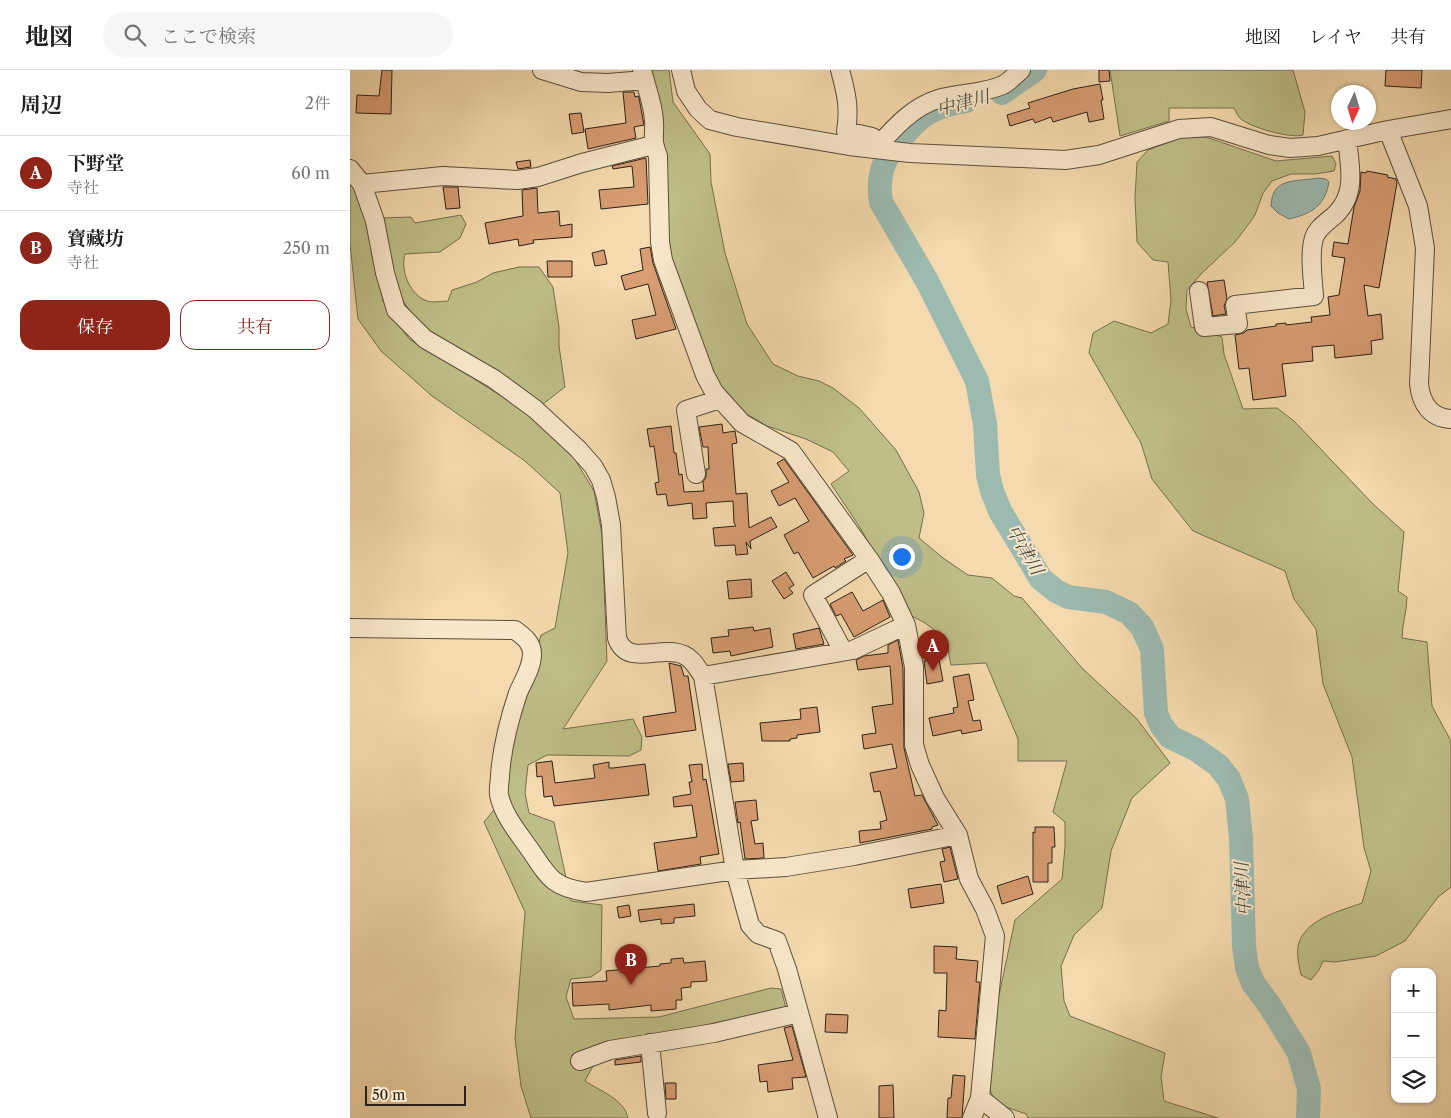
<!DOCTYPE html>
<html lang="ja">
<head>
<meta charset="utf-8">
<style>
	:root { --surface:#fff; --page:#f6f6f6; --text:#222; --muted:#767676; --line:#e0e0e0; --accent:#8f2418 }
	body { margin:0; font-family:"Libre Caslon Text","Noto Serif JP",serif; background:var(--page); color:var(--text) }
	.controls { position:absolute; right:15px; bottom:15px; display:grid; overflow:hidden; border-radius:10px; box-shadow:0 1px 4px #0004 }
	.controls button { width:45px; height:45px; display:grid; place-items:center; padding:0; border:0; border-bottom:1px solid var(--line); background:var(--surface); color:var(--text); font:25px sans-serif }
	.compass { position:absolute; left:981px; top:15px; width:45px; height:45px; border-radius:50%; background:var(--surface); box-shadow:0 1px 4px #0004; rotate:184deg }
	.scale { position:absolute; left:15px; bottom:12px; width:101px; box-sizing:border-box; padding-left:5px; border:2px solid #2a2015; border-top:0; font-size:14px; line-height:18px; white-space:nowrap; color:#2a2015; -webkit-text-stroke:4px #f8e7ca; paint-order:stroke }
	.you { position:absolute; left:551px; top:486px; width:18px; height:18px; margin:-12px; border:4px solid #fff; border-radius:50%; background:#1a73e8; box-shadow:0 0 0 8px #1a73e833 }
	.badge { display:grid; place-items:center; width:32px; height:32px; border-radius:50%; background:var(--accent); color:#fff; font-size:16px; font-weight:700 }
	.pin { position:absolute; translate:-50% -41px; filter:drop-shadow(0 1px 2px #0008) }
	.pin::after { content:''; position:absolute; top:26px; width:18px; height:15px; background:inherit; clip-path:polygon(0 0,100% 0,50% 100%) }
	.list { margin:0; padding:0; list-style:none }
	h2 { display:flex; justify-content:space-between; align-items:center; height:65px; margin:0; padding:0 20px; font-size:21px }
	h2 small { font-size:16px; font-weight:400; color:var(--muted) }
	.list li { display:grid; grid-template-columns:32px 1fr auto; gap:15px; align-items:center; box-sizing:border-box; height:75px; padding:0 20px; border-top:1px solid var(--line) }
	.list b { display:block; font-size:19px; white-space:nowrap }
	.list p { margin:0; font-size:16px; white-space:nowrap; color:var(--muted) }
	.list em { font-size:16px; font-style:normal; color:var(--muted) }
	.actions { display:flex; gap:10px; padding:15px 20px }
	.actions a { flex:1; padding:11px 0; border:1px solid var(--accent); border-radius:15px; text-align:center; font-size:18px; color:var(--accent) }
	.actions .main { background:var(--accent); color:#fff }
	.icon { flex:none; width:28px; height:28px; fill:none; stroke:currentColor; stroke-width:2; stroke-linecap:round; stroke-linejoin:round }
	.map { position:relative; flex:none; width:1101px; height:1048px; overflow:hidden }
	header { display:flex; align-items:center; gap:30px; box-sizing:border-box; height:70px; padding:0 25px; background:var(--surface); border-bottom:1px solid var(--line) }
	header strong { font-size:24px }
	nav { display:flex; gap:28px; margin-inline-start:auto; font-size:18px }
	.search { width:350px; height:45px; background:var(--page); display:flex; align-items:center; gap:12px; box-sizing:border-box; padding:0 18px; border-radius:28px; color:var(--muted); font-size:19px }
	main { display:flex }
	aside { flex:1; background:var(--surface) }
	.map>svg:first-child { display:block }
	.green { fill:#bfbe88; stroke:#746f4e }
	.water { fill:#9cbab0; stroke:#6e7c72 }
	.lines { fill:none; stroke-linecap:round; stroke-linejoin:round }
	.river { stroke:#9cbab0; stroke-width:24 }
	.building { fill:#d89d73; stroke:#2a2015 }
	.minor-casing { stroke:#5c4e3b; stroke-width:20 }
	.minor { stroke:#f8e7ca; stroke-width:18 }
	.labels { text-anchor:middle; stroke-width:4; stroke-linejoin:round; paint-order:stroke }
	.water-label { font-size:18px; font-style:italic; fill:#4c4e44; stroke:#f8e7ca }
</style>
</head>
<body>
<header>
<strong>地図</strong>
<div class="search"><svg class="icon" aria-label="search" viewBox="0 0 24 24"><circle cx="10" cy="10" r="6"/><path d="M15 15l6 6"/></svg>ここで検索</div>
<nav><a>地図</a><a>レイヤ</a><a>共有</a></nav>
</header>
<main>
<aside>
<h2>周辺<small>2件</small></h2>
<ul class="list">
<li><span class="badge">A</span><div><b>下野堂</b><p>寺社</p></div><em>60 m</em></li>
<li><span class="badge">B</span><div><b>寶藏坊</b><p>寺社</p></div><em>250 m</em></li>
</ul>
<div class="actions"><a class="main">保存</a><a>共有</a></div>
</aside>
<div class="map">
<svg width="1101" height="1048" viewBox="0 0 1101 1048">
	<rect width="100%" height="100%" fill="#f4daae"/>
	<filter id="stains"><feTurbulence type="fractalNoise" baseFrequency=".004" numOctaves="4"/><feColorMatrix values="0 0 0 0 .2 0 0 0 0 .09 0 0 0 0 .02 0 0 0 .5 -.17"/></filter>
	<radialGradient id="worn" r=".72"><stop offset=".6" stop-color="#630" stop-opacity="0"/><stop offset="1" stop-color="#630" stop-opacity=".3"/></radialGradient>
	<!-- green -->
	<path class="green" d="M 301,0 L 319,0 L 323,32 L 360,84 L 361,112 L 375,183 L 397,254 L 423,294 L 448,306 L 469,311 L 483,318 L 509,338 L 546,380 L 569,422 L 574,443 L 569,468 L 593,488 L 618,505 L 642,508 L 664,526 L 672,528 L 733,599 L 787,649 L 820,693 L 782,728 L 761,781 L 752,838 L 724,865 L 711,896 L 714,931 L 720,946 L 815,983 L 811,1007 L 814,1031 L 868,1048 L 678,1048 L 676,1044 L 647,1034 L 637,1015 L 645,944 L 665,850 L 712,809 L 715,777 L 715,752 L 703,742 L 717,691 L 668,691 L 668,669 L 636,593 L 601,595 L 596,569 L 575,553 L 560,545 L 509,456 L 481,414 L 499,401 L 483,382 L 456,369 L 417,356 L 388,339 L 365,310 L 317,181 L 315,87 L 311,47 Z
		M 760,0 L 943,0 L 955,42 L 953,65 C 942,69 898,57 890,48 C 887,45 886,41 884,38 L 819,38 L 819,51 L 770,66 Z
		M 856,67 L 926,91 L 982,86 L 986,94 L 984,101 L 965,104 L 941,104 L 922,111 L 913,123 L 905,145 L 898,155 L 885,172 L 851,204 L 837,220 L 836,239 L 841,257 L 872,267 L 874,284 L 893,339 L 927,338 L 944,351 L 1023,434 L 1054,462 L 1048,521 L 1057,527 C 1057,541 1052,554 1052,568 L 1077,572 L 1082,636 L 1101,671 L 1101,817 L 1088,827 L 1055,871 L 1026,886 L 985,892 L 973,891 L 969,900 L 961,910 L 951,905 C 949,895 945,880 950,870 C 960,848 990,841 1012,833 L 1021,801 L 1014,778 L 1002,687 L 973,614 L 966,559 L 944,529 L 935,501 L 843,461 L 802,409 L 791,373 L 739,283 L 743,263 L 764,251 L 801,263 L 818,254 L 821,230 L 818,192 L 803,190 L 787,172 L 785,128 L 787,92 L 798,80 L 830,68 Z
		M 0,112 L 6,120 L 19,155 L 33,231 L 59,269 L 123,308 L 182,346 L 224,388 L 244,421 L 252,464 L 257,591 L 213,659 L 283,649 L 292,667 L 291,680 L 279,686 L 197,685 L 178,695 L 175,723 L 179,743 L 204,752 L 221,831 L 252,835 L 251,900 L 241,907 L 221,909 L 216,927 L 224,949 L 309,947 L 421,918 L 431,919 L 436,938 L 261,975 L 244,994 L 235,1011 C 250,1021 274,1029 278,1048 L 181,1048 L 171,1016 L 165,969 L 175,842 L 134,752 L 156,725 L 155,684 L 176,620 L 191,565 L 205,558 L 218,483 L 210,423 L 175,391 L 82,326 L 31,281 L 8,249 L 0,174 Z
		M 111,145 L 116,154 L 110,168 L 90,182 L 55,184 C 50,201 60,225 77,231 C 83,233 92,231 98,231 L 102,220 L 127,212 L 143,203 L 169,197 L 189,197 L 203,217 L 209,257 L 209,276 L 215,317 L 193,334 L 158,308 L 84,268 L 67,252 L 44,217 L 31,148 L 61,147 L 65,153 Z"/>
	<!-- water -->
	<path class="water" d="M 968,108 L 976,109 L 979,112 C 975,136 961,144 939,149 L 928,143 L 921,136 C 922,107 945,112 968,108 Z"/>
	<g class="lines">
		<!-- river -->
		<path class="river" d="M 652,23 L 685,0
			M 616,31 C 604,33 591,36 580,42 C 564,50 538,81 533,97 C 529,109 529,120 531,132 L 577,211 L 627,311 L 635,354 L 638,405 L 642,421 L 650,441 L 691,509 L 706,521 L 718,527 L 756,532 L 779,543 L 792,557 L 802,579 L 806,643 L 811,655 L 820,667 L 845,679 L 868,695 L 879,709 L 887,729 L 891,768 L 894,876 L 897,898 L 903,913 L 920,936 L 949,983 L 959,1019 L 958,1048"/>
	</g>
	<!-- building -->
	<path class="building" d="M 32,0 L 42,0 L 41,44 L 6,43 L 7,25 L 29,26 Z
		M 749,0 L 759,0 L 760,11 L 749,12 Z
		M 1036,0 L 1072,0 L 1071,18 L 1035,16 Z
		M 750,14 L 753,30 L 751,30 L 754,49 L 739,52 L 737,42 L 703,52 L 701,47 L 685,53 L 683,49 L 660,56 L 657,45 L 680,38 L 678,33 L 723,19 Z
		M 273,22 L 284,22 L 285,27 L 288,26 L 289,28 L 294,55 L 284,57 L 286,68 L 238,79 L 235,59 L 276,53 Z
		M 231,43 L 234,62 L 222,64 L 219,44 Z
		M 296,88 L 298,134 L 251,139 L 249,120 L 284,117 L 282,96 L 263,99 L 262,96 Z
		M 180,90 L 181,97 L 168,99 L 166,92 Z
		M 1017,101 L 1038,105 L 1037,107 L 1046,109 L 1047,113 L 1029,218 L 1014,215 L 1018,246 L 1031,244 L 1033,269 L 1021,271 L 1022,284 L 985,288 L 984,275 L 962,277 L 963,291 L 932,294 L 936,326 L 903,330 L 899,298 L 889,299 L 885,265 L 894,263 L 897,260 L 926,256 L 926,254 L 936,253 L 936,255 L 962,252 L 961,247 L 980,245 L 978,227 L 989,225 L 995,188 L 982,186 L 984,172 L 998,174 L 1004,137 L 1010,121 L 1011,102 L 1016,103 Z
		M 93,117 L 108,117 L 110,138 L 96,139 Z
		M 187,118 L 188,143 L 209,141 L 210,156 L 222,154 L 222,167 L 183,170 L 184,173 L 169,176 L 168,169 L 139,174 L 135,153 L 173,146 L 172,120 Z
		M 300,177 L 303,193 L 326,259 L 286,269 L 282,250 L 306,245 L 298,214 L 275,220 L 271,206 L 293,200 L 290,179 Z
		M 254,180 L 257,194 L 245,196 L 242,183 Z
		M 197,191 L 222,191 L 222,207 L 198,207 Z
		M 874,210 L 877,229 L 874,236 L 876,244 L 863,246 L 857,212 Z
		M 372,354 L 373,363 L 385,361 L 387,373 L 382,374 L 386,424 L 397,423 L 399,458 L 421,447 L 427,457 L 400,471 L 401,479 L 396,472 L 398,484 L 386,485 L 385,475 L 365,476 L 363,458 L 386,456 L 384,453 L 383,431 L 356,433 L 357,448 L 343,449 L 342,433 L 318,436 L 316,424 L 307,425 L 305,413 L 309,412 L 304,376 L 300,377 L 297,359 L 321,356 L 324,383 L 326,383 L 329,405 L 332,404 L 334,422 L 354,421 L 353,412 L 356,407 L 356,399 L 359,399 L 358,377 L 353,377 L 349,357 Z
		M 434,389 L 503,485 L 494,489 L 496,491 L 485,498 L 484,496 L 463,508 L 448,482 L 444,484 L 434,465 L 459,451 L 445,428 L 429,436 L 421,421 L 439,412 L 427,393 Z
		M 436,502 L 444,515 L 439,518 L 443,523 L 434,529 L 422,511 Z
		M 401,509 L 402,527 L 379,529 L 377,511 Z
		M 502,522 L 513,541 L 533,530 L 540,547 L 504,567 L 491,544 L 486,546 L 480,534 Z
		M 403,557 L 404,561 L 420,558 L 423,577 L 381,586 L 380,581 L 363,583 L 361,568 L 379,566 L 378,560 Z
		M 469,558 L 474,574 L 446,579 L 443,564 Z
		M 548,570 L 553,598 L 554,678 L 565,726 L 572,725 L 588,755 L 582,757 L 582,759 L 510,773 L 509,761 L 531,759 L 530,752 L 537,750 L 530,721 L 524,722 L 520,703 L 547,698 L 542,674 L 514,679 L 512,665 L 526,663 L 522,637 L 543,634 L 540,596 L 508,600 L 506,590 L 514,586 L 538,583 L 538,575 Z
		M 589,589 L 593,611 L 577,614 L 574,591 Z
		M 319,593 L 331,596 L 334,606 L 338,606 L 346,660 L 296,667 L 293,647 L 326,642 Z
		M 619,604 L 624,630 L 618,631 L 623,651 L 630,650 L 632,660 L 612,664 L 611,660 L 583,666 L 579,648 L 604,643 L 603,638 L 608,637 L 603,607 Z
		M 467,637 L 470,662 L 447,665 L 447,668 L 440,669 L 440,671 L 412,671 L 410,653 L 451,649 L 450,639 Z
		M 202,691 L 205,713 L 245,708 L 243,695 L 259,692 L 259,698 L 263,698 L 295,694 L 299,725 L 204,736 L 202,726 L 194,727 L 192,706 L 187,707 L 186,693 Z
		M 393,693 L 394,711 L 381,712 L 378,694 Z
		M 352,694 L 353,710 L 356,709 L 369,784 L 350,787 L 351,794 L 308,801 L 304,773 L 347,767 L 342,735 L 324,737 L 323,727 L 341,724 L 339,712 L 342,712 L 339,695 Z
		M 406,730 L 408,750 L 401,751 L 405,774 L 413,773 L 414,788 L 395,789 L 390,752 L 388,753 L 385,732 Z
		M 685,757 L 704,757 L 705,777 L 702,777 L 702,793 L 698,793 L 698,812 L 683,812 L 683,762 L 685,763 Z
		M 600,777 L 608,809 L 594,812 L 590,792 L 595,791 L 592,779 Z
		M 678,806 L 683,824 L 652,834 L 647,816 Z
		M 591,814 L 594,833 L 561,838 L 558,819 Z
		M 344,834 L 345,846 L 324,848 L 324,853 L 311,854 L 311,849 L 290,852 L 288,840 Z
		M 279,835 L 281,846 L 269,848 L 267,837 Z
		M 584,876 L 607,877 L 606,889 L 628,891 L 626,912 L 630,912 L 625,969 L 588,967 L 589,940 L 596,941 L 597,903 L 584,903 Z
		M 333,888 L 334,893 L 355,891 L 357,911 L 341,912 L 341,917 L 331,918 L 332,930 L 326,930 L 326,939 L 301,941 L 301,935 L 259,940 L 259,934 L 223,936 L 222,913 L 257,911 L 256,901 L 310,896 L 310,894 L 321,893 L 321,889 Z
		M 476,944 L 498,945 L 497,963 L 475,962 Z
		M 442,956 L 456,1007 L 442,1008 L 443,1019 L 418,1022 L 417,1011 L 410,1012 L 408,995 L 443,990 L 434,958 Z
		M 291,986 L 291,992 L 265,995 L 265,990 Z
		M 603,1005 L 615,1006 L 612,1048 L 597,1048 L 598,1028 L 601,1028 Z
		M 315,1013 L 326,1013 L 326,1029 L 316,1029 Z
		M 543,1015 L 544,1048 L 529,1048 L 529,1016 Z"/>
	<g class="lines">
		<!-- minor casing -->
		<g class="minor-casing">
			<path id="minor" d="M 192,0 L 231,12 L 258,13 L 295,10
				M 292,0 C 296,17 303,33 304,51 C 305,67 301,69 308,86 L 310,172 L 313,190 L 355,305 L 364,322 L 392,353 L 441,381 L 519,489 L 541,523 L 556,555 L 564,597 L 564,675 L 570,695 L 585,728 L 608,765 L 619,809 L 635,839 L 645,866 L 630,1028 L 622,1048
				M 331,0 L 336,21 L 348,39 L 360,50 L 387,57 L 499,76 L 560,83 L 715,90 L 749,85 L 829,59 L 861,57 L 919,75 L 940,78 L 968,76 L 1038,60 L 1101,49
				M 490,0 C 496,22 500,38 496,61 L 522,67 L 525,79
				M 1038,60 L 1068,136 L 1075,178 L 1069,314 C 1071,333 1080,348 1101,349
				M 525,79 C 543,59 562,37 588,29 C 609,23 633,24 653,15 C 660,11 665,5 671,0
				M 0,99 L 12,114 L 93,106 L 167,110 L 188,107 L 232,93 L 303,75
				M 12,114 L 25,151 L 35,203 L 46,240 L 75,269 L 144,309 L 185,339 L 228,379 L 243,396 L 251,410 L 256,427 L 261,455 L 267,568 C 277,598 311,574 334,585 C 343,589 347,598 353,606 L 503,580 L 556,555
				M 849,221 L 854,257 L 888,254 L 885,235 L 964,226 C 963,209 959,184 964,168 C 967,158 977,152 985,145 C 1007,124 1000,97 997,69
				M 346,404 L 336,340 L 370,329
				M 0,558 L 165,560 C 173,566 182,572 182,584 C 182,598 173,611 168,623 C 159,650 152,677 150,705 C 150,712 148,719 149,725 C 153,745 169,764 181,781 C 199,808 203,817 236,822 L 385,800 L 436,797 L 504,786 L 608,765
				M 493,581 L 463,525 L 519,489
				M 353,606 L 385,800 L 400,855 L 408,864 L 427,871 L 437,899 L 478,1048
				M 300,973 L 307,1043
				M 230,991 L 260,980 L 364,963 L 449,943
				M 630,1028 L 655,1048"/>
		</g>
		<!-- minor -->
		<use href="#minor" class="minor"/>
	</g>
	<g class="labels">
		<!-- water labels -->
		<g class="water-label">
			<text transform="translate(613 33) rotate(-15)" y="6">中津川</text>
			<text transform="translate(675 480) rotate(60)" y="6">中津川</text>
			<text transform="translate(893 819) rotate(-93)" y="6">中津川</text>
		</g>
	</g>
	<rect width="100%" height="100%" filter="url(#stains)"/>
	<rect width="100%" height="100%" fill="url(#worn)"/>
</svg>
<div class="controls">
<button>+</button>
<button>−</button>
<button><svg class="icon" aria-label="layers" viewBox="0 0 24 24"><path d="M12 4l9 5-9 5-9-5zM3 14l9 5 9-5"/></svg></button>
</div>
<svg class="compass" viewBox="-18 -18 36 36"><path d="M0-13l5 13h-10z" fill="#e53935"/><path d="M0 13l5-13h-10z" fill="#767676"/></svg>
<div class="scale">50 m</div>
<div class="you"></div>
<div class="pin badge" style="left:583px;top:601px">A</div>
<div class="pin badge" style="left:281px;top:915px">B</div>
</div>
</main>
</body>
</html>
